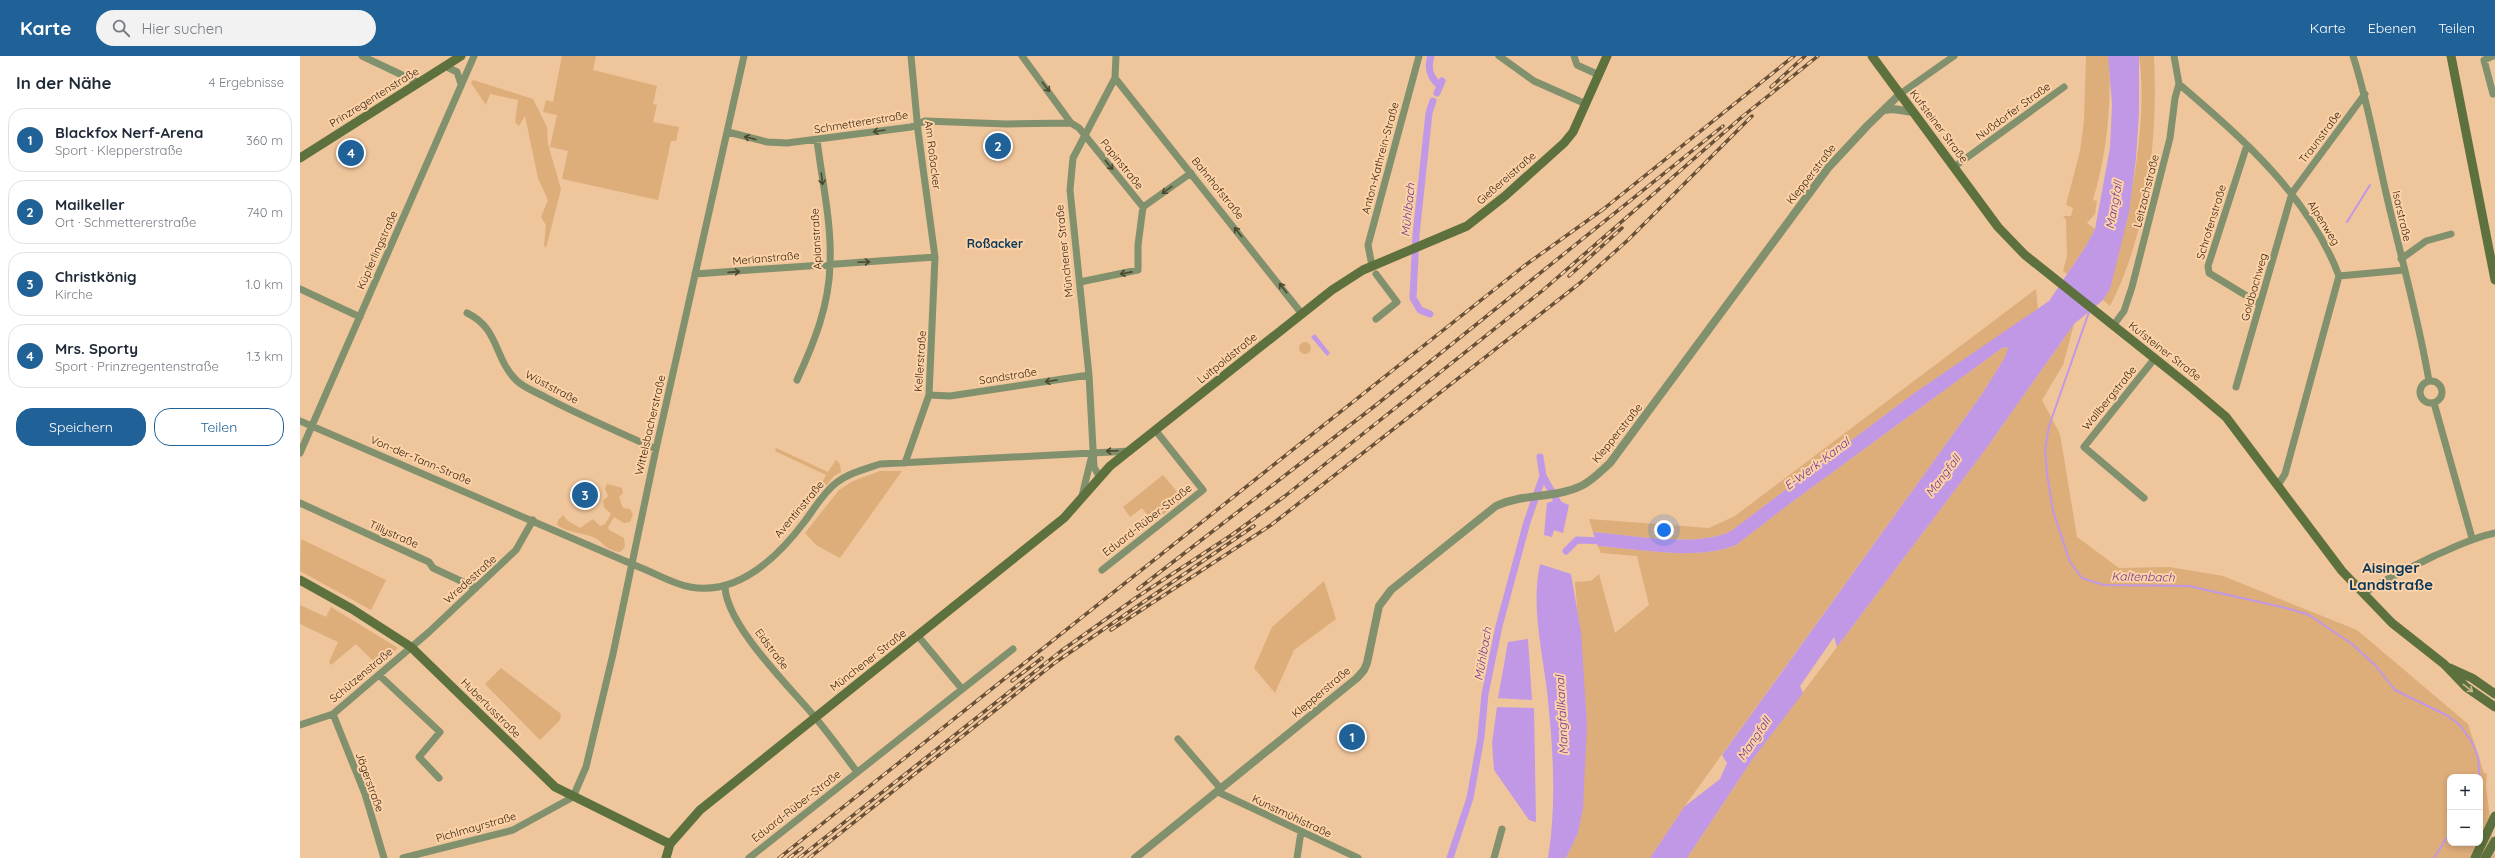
<!DOCTYPE html>
<html lang="de">
<head>
<meta charset="utf-8">
<style>
	:root { --surface:#fff; --page:#f2f2f3; --text:#1f2937; --muted:#747a83; --line:#e0e1e3; --accent:#206297 }
	body { margin:0; font-family:Quicksand,sans-serif; background:var(--page); color:var(--text) }
	.controls { position:absolute; right:12px; bottom:12px; display:grid; overflow:hidden; border-radius:8px; box-shadow:0 2px 6px #0003 }
	.controls button { width:36px; height:36px; display:grid; place-items:center; padding:0; border:0; border-bottom:1px solid var(--line); background:var(--surface); color:var(--text); font:20px sans-serif }
	.you { position:absolute; left:1364px; top:474px; width:14px; height:14px; margin:-10px; border:3px solid #fff; border-radius:50%; background:#1a73e8; box-shadow:0 0 0 6px #1a73e833 }
	.badge { display:grid; place-items:center; width:26px; height:26px; border-radius:50%; background:var(--accent); color:#fff; font-size:13px; font-weight:700 }
	.pin { position:absolute; translate:-50% -50%; border:2px solid #fff; box-shadow:0 1px 4px #0006 }
	.list { margin:0; padding:0; list-style:none }
	h2 { display:flex; justify-content:space-between; align-items:center; height:52px; margin:0; padding:0 16px; font-size:17px }
	h2 small { font-size:13px; font-weight:400; color:var(--muted) }
	.list li { display:grid; grid-template-columns:26px 1fr auto; gap:12px; align-items:center; box-sizing:border-box; height:64px; margin:0 8px 8px; padding:0 8px; border:1px solid var(--line); border-radius:16px }
	.list b { display:block; font-size:15px; white-space:nowrap }
	.list p { margin:0; font-size:13px; white-space:nowrap; color:var(--muted) }
	.list em { font-size:13px; font-style:normal; color:var(--muted) }
	.actions { display:flex; gap:8px; padding:12px 16px }
	.actions a { flex:1; padding:9px 0; border:1px solid var(--accent); border-radius:16px; text-align:center; font-size:14px; color:var(--accent) }
	.actions .main { background:var(--accent); color:#fff }
	.icon { flex:none; width:22px; height:22px; fill:none; stroke:currentColor; stroke-width:2; stroke-linecap:round; stroke-linejoin:round }
	.map { position:relative; flex:none; width:2195px; height:802px; overflow:hidden }
	header { display:flex; align-items:center; gap:24px; box-sizing:border-box; height:56px; padding:0 20px; background:var(--accent); color:#fff }
	header strong { font-size:19px }
	nav { display:flex; gap:22px; margin-inline-start:auto; font-size:14px }
	.search { width:280px; height:36px; background:var(--page); display:flex; align-items:center; gap:10px; box-sizing:border-box; padding:0 14px; border-radius:22px; color:var(--muted); font-size:15px }
	main { display:flex }
	aside { flex:1; background:var(--surface) }
	.map>svg:first-child { display:block }
	.green { fill:#ddad7a; fill-rule:evenodd }
	.water { fill:#c098e6 }
	.lines { fill:none; stroke-linecap:round; stroke-linejoin:round }
	.stream { stroke:#c098e6; stroke-width:2 }
	.canal { stroke:#c098e6; stroke-width:7 }
	.minor { stroke:#81906d; stroke-width:7 }
	.tertiary { stroke:#81906d; stroke-width:8 }
	.secondary { stroke:#5c713d; stroke-width:9 }
	.rail-casing { stroke:#695138; stroke-width:3.5 }
	.rail { stroke:#fdd2a7; stroke-width:2; stroke-dasharray:6; stroke-linecap:butt }
	.oneway { stroke:#4c472f }
	.oneway2 { stroke:#cdb587 }
	.labels { text-anchor:middle; stroke-width:4; stroke-linejoin:round; paint-order:stroke }
	.street-label { font-size:11px; fill:#2f1f0e; stroke:#fdd2a7 }
	.water-label { font-size:12px; font-style:italic; fill:#693691; stroke:#fdd2a7 }
	.neighbourhood-label { font-size:12px; font-weight:bold; fill:#07375b; stroke:#fdd2a7 }
	.district-label { font-size:15px; font-weight:bold; fill:#07375b; stroke:#fdd2a7 }
</style>
</head>
<body>
<header>
<strong>Karte</strong>
<div class="search"><svg class="icon" aria-label="search" viewBox="0 0 24 24"><circle cx="10" cy="10" r="6"/><path d="M15 15l6 6"/></svg>Hier suchen</div>
<nav><a>Karte</a><a>Ebenen</a><a>Teilen</a></nav>
</header>
<main>
<aside>
<h2>In der Nähe<small>4 Ergebnisse</small></h2>
<ul class="list">
<li><span class="badge">1</span><div><b>Blackfox Nerf-Arena</b><p>Sport · Klepperstraße</p></div><em>360 m</em></li>
<li><span class="badge">2</span><div><b>Mailkeller</b><p>Ort · Schmettererstraße</p></div><em>740 m</em></li>
<li><span class="badge">3</span><div><b>Christkönig</b><p>Kirche</p></div><em>1.0 km</em></li>
<li><span class="badge">4</span><div><b>Mrs. Sporty</b><p>Sport · Prinzregentenstraße</p></div><em>1.3 km</em></li>
</ul>
<div class="actions"><a class="main">Speichern</a><a>Teilen</a></div>
</aside>
<div class="map">
<svg width="2195" height="802" viewBox="0 0 2195 802">
	<rect width="100%" height="100%" fill="#efc59b"/>
	<!-- green -->
	<path class="green" d="M 262,0 L 296,0 L 293,14 L 357,30 L 353,48 L 357,49 L 353,66 L 379,71 L 376,85 L 371,85 L 358,144 L 262,123 L 268,95 L 250,91 L 257,59 L 243,56 L 246,44 L 253,46 Z
		M 1786,0 L 1808,0 C 1813,44 1806,102 1793,144 L 1797,145 L 1795,158 L 1787,167 L 1795,173 L 1786,190 L 1767,218 L 1763,215 L 1767,200 L 1766,164 L 1763,160 L 1771,160 L 1773,152 L 1766,149 L 1780,95 L 1784,65 Z
		M 1839,0 L 1854,0 C 1858,81 1848,177 1810,250 L 1803,244 C 1810,231 1812,218 1816,204 C 1832,146 1848,59 1839,0 Z
		M 173,24 L 233,43 L 247,71 L 248,88 L 261,133 L 246,192 L 244,189 L 246,169 L 241,161 L 248,144 L 238,122 L 225,60 L 219,70 L 215,66 L 218,44 L 190,38 L 186,49 L 171,27 Z
		M 1736,233 L 1738,254 L 1613,338 L 1431,475 C 1398,492 1331,479 1293,476 L 1289,463 L 1409,472 L 1435,460 Z
		M 1774,268 L 1763,309 L 1742,344 L 1760,378 L 1777,481 L 1819,512 L 1869,511 L 1923,520 L 2057,574 L 2168,668 L 2184,717 L 2187,717 L 2186,731 L 2195,802 L 1387,802 L 1452,704 L 1685,394 ZM 2150,721 L 2180,721 L 2180,787 L 2150,787 Z
		M999 292a6 6 0 1 1 12 0a6 6 0 1 1-12 0Z
		M 1708,291 L 1705,301 L 1682,338 L 1384,751 L 1350,802 L 1266,802 L 1278,777 L 1287,669 L 1275,526 L 1291,525 L 1299,518 L 1315,577 L 1349,549 L 1337,500 L 1301,497 L 1298,490 C 1339,493 1398,505 1436,489 L 1492,446 L 1702,292 Z
		M 476,392 L 528,416 L 536,404 L 540,408 L 541,416 L 534,420 L 518,439 L 516,437 L 526,419 L 475,395 Z
		M 580,415 L 602,415 L 540,502 L 516,489 L 505,477 L 539,434 L 553,425 Z
		M 863,419 L 883,443 L 853,466 L 842,452 L 830,461 L 823,451 Z
		M 307,428 L 322,432 L 323,437 L 319,441 L 323,452 L 330,453 L 333,458 L 330,466 L 324,467 L 314,461 L 308,471 L 309,474 L 324,482 L 325,491 L 320,496 C 302,493 305,486 293,481 C 280,476 268,477 257,469 L 258,464 L 263,459 L 268,465 L 280,472 L 293,463 L 300,470 L 305,468 L 311,458 L 304,451 L 303,445 L 308,440 L 305,433 Z
		M 1,483 L 86,524 L 71,554 L 0,515 Z
		M 1024,525 L 1036,563 L 994,594 L 975,637 L 954,612 L 972,571 Z
		M 0,549 L 26,561 L 31,551 L 98,592 L 78,610 L 56,588 L 31,609 L 29,606 L 38,586 L 0,568 Z
		M 201,612 L 261,658 L 260,664 L 240,684 L 185,628 Z"/>
	<!-- water -->
	<path class="water" d="M 1808,0 L 1839,0 L 1839,56 L 1836,103 L 1829,156 L 1810,233 L 1803,244 L 1774,268 L 1685,394 L 1537,591 L 1534,581 L 1500,630 L 1503,637 L 1452,704 L 1387,802 L 1350,802 L 1384,751 L 1420,723 L 1427,707 L 1422,699 L 1682,338 L 1705,301 L 1708,291 L 1702,292 L 1492,446 L 1436,489 C 1398,505 1339,493 1298,490 L 1293,476 C 1331,479 1398,492 1431,475 L 1613,338 L 1749,245 L 1786,190 L 1795,173 L 1810,92 L 1812,48 Z
		M 1015,278 L 1030,297 L 1027,300 L 1011,281 Z
		M 1257,444 L 1269,449 L 1263,477 L 1254,474 L 1252,481 L 1244,479 L 1247,447 Z
		M 1240,508 L 1271,518 L 1281,576 L 1287,669 L 1283,752 L 1278,777 L 1266,802 L 1248,802 C 1257,747 1253,691 1247,635 C 1242,593 1231,550 1240,508 Z
		M 1228,583 L 1232,644 L 1198,642 L 1208,586 Z
		M 1197,651 L 1234,652 L 1236,766 L 1229,764 L 1194,714 L 1192,687 Z"/>
	<g class="lines">
		<!-- stream -->
		<path class="stream" d="M 2047,166 L 2070,129
			M 1789,256 L 1749,370 L 1745,393 L 1747,418 L 1753,455 L 1770,506 L 1782,522 L 1804,529 L 1889,530 L 1990,553 L 2009,559 L 2052,588 L 2075,609 L 2095,634 L 2146,659 L 2160,669 L 2173,688 L 2178,701 L 2180,725
			M 2134,802 L 2150,777"/>
		<!-- canal -->
		<path class="canal" d="M 1131,0 C 1127,12 1130,22 1140,30
			M 1137,37 L 1142,25
			M 1130,258 L 1120,254 L 1113,242 L 1116,179 L 1129,57 L 1133,45
			M 1243,420 L 1261,452
			M 1266,495 L 1277,484 L 1305,485
			M 1150,802 L 1170,742 L 1181,681 L 1185,638 L 1199,570 L 1227,466 L 1243,420 L 1240,401"/>
		<!-- minor -->
		<path class="minor" d="M 62,0 L 119,27
			M 722,0 L 771,67 L 779,72 L 843,151 L 838,189 L 838,214 L 780,226
			M 1199,0 L 1234,25 L 1286,48
			M 1274,0 L 1277,9 L 1299,19
			M 2053,0 C 2069,49 2077,100 2089,150 C 2103,208 2119,266 2129,325
			M 2193,0 L 2184,4 L 2193,38 L 2195,37
			M 145,10 L 157,16 L 161,28
			M 815,22 L 1002,258
			M 1879,28 C 1943,83 2009,140 2039,220 L 1985,418 L 1978,429
			M 1600,38 L 1654,0
			M 428,76 L 467,86 L 487,87 L 611,71 L 625,65 L 706,68 L 771,67
			M 1947,89 L 1908,210 L 1909,217 L 1960,248
			M 1654,111 L 1764,31
			M 843,151 L 891,117
			M 2101,203 L 2126,185 L 2151,178
			M 1072,210 L 1068,189 L 1119,0
			M 395,218 L 635,201
			M 2039,220 L 2104,214
			M 0,233 L 60,261
			M 167,257 C 199,272 194,302 216,324 C 224,332 236,336 245,341 C 281,360 319,376 356,393
			M 1076,263 L 1097,246 L 1076,218
			M 1813,270 L 1824,255 L 1832,231 L 1870,82 L 1875,42 L 1879,28 L 1874,0
			M 497,324 C 514,287 529,250 530,209 C 532,168 522,125 517,84
			M2120 336a11 11 0 1 1 22 0a11 11 0 1 1-22 0Z
			M 1936,331 L 1992,137 L 2065,38
			M 629,339 L 650,340 L 789,319
			M 2134,347 L 2172,482
			M 0,365 L 339,511 C 355,517 373,528 390,531 C 439,540 478,501 505,465 C 514,453 524,436 536,427 C 549,417 565,413 580,408 L 830,395
			M 0,397 L 174,0
			M 605,407 L 629,339 L 635,201 L 618,75 L 611,0
			M 799,420 L 794,411 L 789,319 L 770,134 L 773,102 L 815,22 L 816,0
			M 782,440 L 791,403
			M 1844,442 L 1784,391 L 1855,302
			M 0,447 L 129,506 L 133,512 L 176,532
			M 802,514 L 903,434 L 856,375
			M 425,531 C 427,570 489,630 514,660 C 529,678 543,697 557,716
			M 2063,538 C 2086,522 2110,512 2134,500 C 2155,491 2172,482 2195,477
			M 618,580 L 662,633
			M 79,619 L 140,676 L 119,701 L 139,722
			M 33,658 L 65,738 L 84,802
			M 0,669 L 33,658 L 129,576 L 216,494 L 233,464
			M 878,683 L 921,733
			M 918,736 L 1058,802
			M 103,802 L 213,774 L 273,741 L 286,711 L 313,598 L 356,393 L 444,0
			M 449,802 L 713,593
			M 997,802 L 1001,776
			M 1194,802 L 1202,773"/>
		<!-- tertiary -->
		<path class="tertiary" d="M 1584,54 L 1593,53 L 1613,56
			M 835,802 L 1057,622 L 1064,614 L 1067,607 L 1079,550 L 1091,534 L 1196,450 C 1223,437 1254,443 1281,430 C 1292,425 1301,415 1310,407 L 1528,112 L 1568,69 L 1600,38"/>
		<!-- secondary -->
		<path class="secondary" d="M 1572,0 L 1698,171 L 1725,199 L 1893,333 L 1926,361 L 2042,515 L 2092,567 L 2144,608 L 2166,631 L 2195,651
			M 2151,0 L 2195,224
			M 0,102 L 161,0
			M 0,524 L 52,553 L 111,591 L 255,731 L 370,788
			M 2150,612 L 2172,622 L 2195,638
			M 366,802 L 370,788 L 400,754 L 764,462 L 810,410 L 1032,234 L 1063,214 L 1167,170 L 1205,140 L 1264,87 L 1273,76 L 1307,0
			M 2175,802 L 2195,760
			M 2185,802 L 2195,785"/>
		<!-- rail casing -->
		<g class="rail-casing">
			<path id="rail" d="M 1471,31 L 1505,0
				M 1301,155 L 1494,0
				M 1269,220 L 1322,172
				M 838,533 L 1076,349 L 1423,70
				M 811,574 L 971,469 L 1280,227 L 1328,184 L 1452,60
				M 712,625 L 742,602
				M 479,802 L 1224,210 L 1305,152
				M 489,802 L 502,792
				M 499,802 L 761,595 L 837,541 L 933,478 L 985,440 L 1242,235 L 1443,60 L 1518,0
				M 509,802 L 756,606 L 954,470"/>
		</g>
		<!-- rail -->
		<use href="#rail" class="rail"/>
	</g>
	<!-- one-way arrows -->
	<defs><path id="oneway-shaft" d="M-6 0H5M1.5-3L5.5 0L1.5 3" fill="none" stroke-width="1.6" stroke-linecap="round" stroke-linejoin="round"/></defs>
	<g class="oneway">
		<use href="#oneway-shaft" transform="translate(746 31) rotate(52)"/>
		<use href="#oneway-shaft" transform="translate(579 75) rotate(171)"/>
		<use href="#oneway-shaft" transform="translate(450 82) rotate(-166)"/>
		<use href="#oneway-shaft" transform="translate(809 109) rotate(51)"/>
		<use href="#oneway-shaft" transform="translate(522 123) rotate(83)"/>
		<use href="#oneway-shaft" transform="translate(867 134) rotate(144)"/>
		<use href="#oneway-shaft" transform="translate(938 176) rotate(-129)"/>
		<use href="#oneway-shaft" transform="translate(564 206) rotate(-3)"/>
		<use href="#oneway-shaft" transform="translate(434 216) rotate(-4)"/>
		<use href="#oneway-shaft" transform="translate(826 217) rotate(169)"/>
		<use href="#oneway-shaft" transform="translate(983 232) rotate(-127)"/>
		<use href="#oneway-shaft" transform="translate(751 325) rotate(171)"/>
		<use href="#oneway-shaft" transform="translate(812 395) rotate(178)"/>
	</g>
	<use class="oneway2" href="#oneway-shaft" transform="translate(2168 632) rotate(38)"/>
	<g class="labels">
		<!-- street labels -->
		<g class="street-label">
			<text transform="translate(74 41) rotate(-32)" y="4">Prinzregentenstraße</text>
			<text transform="translate(1713 55) rotate(-36)" y="4">Nußdorfer Straße</text>
			<text transform="translate(561 66) rotate(-9)" y="4">Schmettererstraße</text>
			<text transform="translate(1639 70) rotate(53)" y="4">Kufsteiner Straße</text>
			<text transform="translate(2020 81) rotate(-53)" y="4">Traunstraße</text>
			<text transform="translate(633 99) rotate(83)" y="4">Am Roßacker</text>
			<text transform="translate(1080 102) rotate(-75)" y="4">Anton-Kathrein-Straße</text>
			<text transform="translate(822 108) rotate(51)" y="4">Papinstraße</text>
			<text transform="translate(1511 118) rotate(-52)" y="4">Klepperstraße</text>
			<text transform="translate(1206 122) rotate(-41)" y="4">Gießereistraße</text>
			<text transform="translate(918 132) rotate(51)" y="4">Bahnhofstraße</text>
			<text transform="translate(1846 135) rotate(-76)" y="4">Leitzachstraße</text>
			<text transform="translate(2102 160) rotate(77)" y="4">Isarstraße</text>
			<text transform="translate(1911 166) rotate(-73)" y="4">Schrofenstraße</text>
			<text transform="translate(2024 167) rotate(58)" y="4">Alpenweg</text>
			<text transform="translate(516 183) rotate(-93)" y="4">Apianstraße</text>
			<text transform="translate(77 194) rotate(-66)" y="4">Küpferlingstraße</text>
			<text transform="translate(764 195) rotate(-96)" y="4">Münchener Straße</text>
			<text transform="translate(466 202) rotate(-5)" y="4">Merianstraße</text>
			<text transform="translate(1954 231) rotate(-74)" y="4">Goldbachweg</text>
			<text transform="translate(1865 295) rotate(38)" y="4">Kufsteiner Straße</text>
			<text transform="translate(927 302) rotate(-39)" y="4">Luitpoldstraße</text>
			<text transform="translate(620 305) rotate(-86)" y="4">Kellerstraße</text>
			<text transform="translate(708 320) rotate(-9)" y="4">Sandstraße</text>
			<text transform="translate(252 331) rotate(28)" y="4">Wüststraße</text>
			<text transform="translate(1809 342) rotate(-51)" y="4">Wallbergstraße</text>
			<text transform="translate(350 369) rotate(-77)" y="4">Wittelsbacherstraße</text>
			<text transform="translate(1317 377) rotate(-51)" y="4">Klepperstraße</text>
			<text transform="translate(121 404) rotate(23)" y="4">Von-der-Tann-Straße</text>
			<text transform="translate(499 453) rotate(-50)" y="4">Aventinstraße</text>
			<text transform="translate(847 464) rotate(-38)" y="4">Eduard-Rüber-Straße</text>
			<text transform="translate(94 478) rotate(24)" y="4">Tillystraße</text>
			<text transform="translate(170 523) rotate(-42)" y="4">Wredestraße</text>
			<text transform="translate(472 593) rotate(53)" y="4">Eidstraße</text>
			<text transform="translate(568 604) rotate(-38)" y="4">Münchener Straße</text>
			<text transform="translate(61 619) rotate(-40)" y="4">Schützenstraße</text>
			<text transform="translate(1021 636) rotate(-40)" y="4">Klepperstraße</text>
			<text transform="translate(191 652) rotate(45)" y="4">Hubertusstraße</text>
			<text transform="translate(70 726) rotate(70)" y="4">Jägerstraße</text>
			<text transform="translate(496 750) rotate(-38)" y="4">Eduard-Rüber-Straße</text>
			<text transform="translate(992 760) rotate(25)" y="4">Kunstmühlstraße</text>
			<text transform="translate(176 771) rotate(-16)" y="4">Pichlmayrstraße</text>
		</g>
		<!-- water labels -->
		<g class="water-label">
			<text transform="translate(1814 149) rotate(-80)" y="4">Mangfall</text>
			<text transform="translate(1108 154) rotate(-84)" y="4">Mühlbach</text>
			<text transform="translate(1517 408) rotate(-37)" y="4">E-Werk-Kanal</text>
			<text transform="translate(1643 420) rotate(-53)" y="4">Mangfall</text>
			<text transform="translate(1843 521) rotate(1)" y="4">Kaltenbach</text>
			<text transform="translate(1183 598) rotate(-80)" y="4">Mühlbach</text>
			<text transform="translate(1262 659) rotate(-93)" y="4">Mangfallkanal</text>
			<text transform="translate(1454 683) rotate(-56)" y="4">Mangfall</text>
		</g>
		<!-- neighbourhood labels -->
		<g class="neighbourhood-label">
			<text x="695" y="192">Roßacker</text>
		</g>
		<!-- district labels -->
		<g class="district-label">
			<text x="2091" y="517">Aisinger<tspan x="2091" dy="17">Landstraße</tspan></text>
		</g>
	</g>
</svg>
<div class="controls">
<button>+</button>
<button>−</button>
</div>
<div class="you"></div>
<div class="pin badge" style="left:1052px;top:681px">1</div>
<div class="pin badge" style="left:698px;top:90px">2</div>
<div class="pin badge" style="left:285px;top:439px">3</div>
<div class="pin badge" style="left:51px;top:97px">4</div>
</div>
</main>
</body>
</html>
